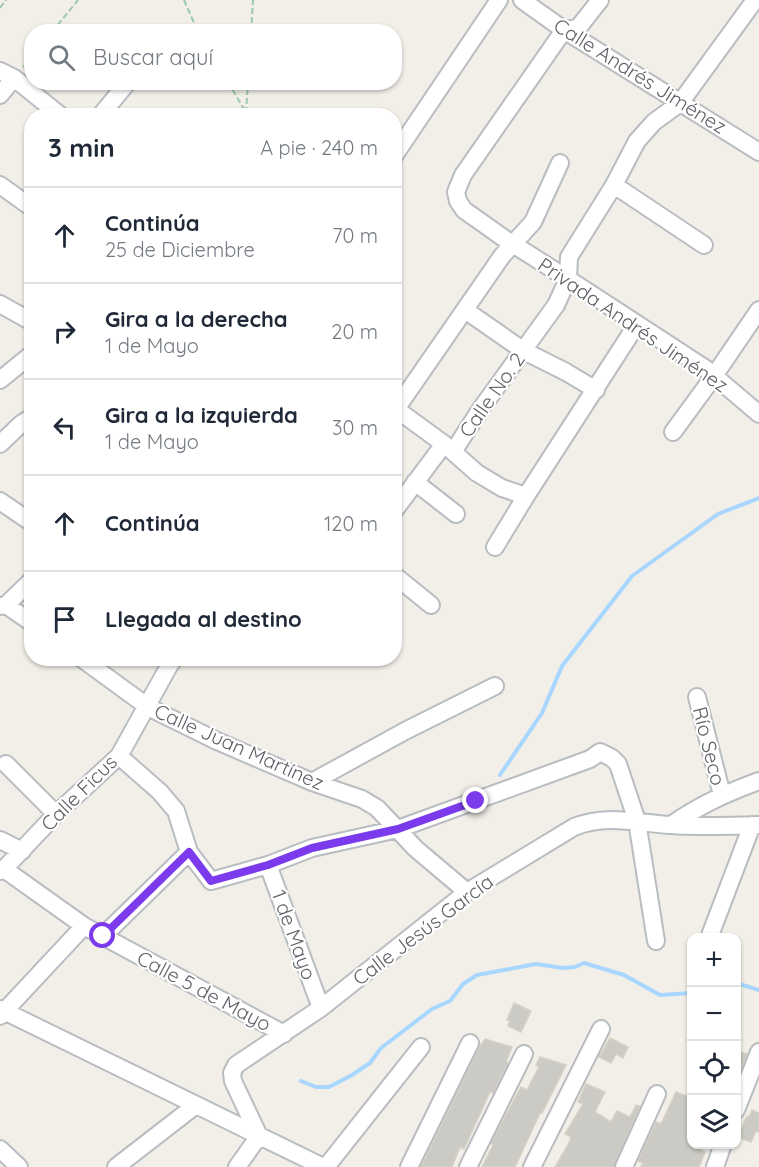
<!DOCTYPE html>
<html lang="es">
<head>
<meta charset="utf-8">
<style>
	:root { --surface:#fff; --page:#f6f6f7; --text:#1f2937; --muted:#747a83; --line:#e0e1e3 }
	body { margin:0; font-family:Quicksand,sans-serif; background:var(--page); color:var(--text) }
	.controls { position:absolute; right:18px; bottom:18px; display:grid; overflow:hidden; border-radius:12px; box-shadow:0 2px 4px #0004 }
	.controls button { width:54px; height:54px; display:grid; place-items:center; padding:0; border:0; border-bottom:2px solid var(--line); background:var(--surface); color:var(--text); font:30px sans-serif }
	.stop { position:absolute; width:18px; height:18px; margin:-14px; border:4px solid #7c3aed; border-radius:50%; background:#fff }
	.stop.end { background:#7c3aed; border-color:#fff; box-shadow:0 2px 6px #0008 }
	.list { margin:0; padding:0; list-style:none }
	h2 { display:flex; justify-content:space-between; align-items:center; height:78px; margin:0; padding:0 24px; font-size:26px }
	h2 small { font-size:20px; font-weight:400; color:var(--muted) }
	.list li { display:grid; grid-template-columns:39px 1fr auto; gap:18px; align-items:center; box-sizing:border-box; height:96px; padding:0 24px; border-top:2px solid var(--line) }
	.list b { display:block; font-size:22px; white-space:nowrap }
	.list p { margin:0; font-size:20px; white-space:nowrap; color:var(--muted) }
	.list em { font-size:20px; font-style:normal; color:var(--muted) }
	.icon { flex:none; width:33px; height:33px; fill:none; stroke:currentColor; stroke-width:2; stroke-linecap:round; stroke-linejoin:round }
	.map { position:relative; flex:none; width:759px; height:1167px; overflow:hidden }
	.search { position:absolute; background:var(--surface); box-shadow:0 2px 4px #0004; left:24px; top:24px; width:378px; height:66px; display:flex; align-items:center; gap:15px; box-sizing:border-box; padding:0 21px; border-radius:24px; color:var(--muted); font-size:22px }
	.panel { position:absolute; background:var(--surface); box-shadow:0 2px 4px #0004; left:24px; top:108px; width:378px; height:558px; border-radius:24px }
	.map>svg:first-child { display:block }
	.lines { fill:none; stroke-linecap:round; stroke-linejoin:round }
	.stream { stroke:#a9d6ff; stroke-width:4 }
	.building { fill:#cccac4; stroke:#d6d1c5; stroke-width:1.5 }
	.minor-casing { stroke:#b9bcc1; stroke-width:20 }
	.path { stroke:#9dc9ab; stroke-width:2; stroke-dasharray:6 3; stroke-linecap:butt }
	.minor { stroke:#fff; stroke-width:16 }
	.route { stroke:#7c3aed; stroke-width:8 }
	.labels { text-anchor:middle; stroke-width:4.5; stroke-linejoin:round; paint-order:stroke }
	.street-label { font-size:20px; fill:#5e6268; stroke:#fff }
</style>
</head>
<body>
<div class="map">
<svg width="759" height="1167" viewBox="0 0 759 1167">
	<rect width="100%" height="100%" fill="#f1efe7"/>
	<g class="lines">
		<!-- stream -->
		<path class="stream" d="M 500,775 L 542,713 L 562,666 L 632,576 L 718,514 L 759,498
			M 736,983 L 759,990
			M 301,1081 L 316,1087 L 329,1087 L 352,1075 L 370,1063 L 381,1048 L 432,1009 L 450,1001 L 463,984 L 477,975 L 536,964 L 563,968 L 575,967 L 584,963 L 624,975 L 660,995 L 692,993"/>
	</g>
	<!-- building -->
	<path class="building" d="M 514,1003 L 531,1011 L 521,1032 L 508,1026 L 510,1021 L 507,1020 Z
		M 610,1038 L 628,1047 L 623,1058 L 616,1054 L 611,1063 L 599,1057 Z
		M 485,1039 L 512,1047 L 506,1062 L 508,1063 L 493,1093 L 490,1092 L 464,1149 L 460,1147 L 452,1167 L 421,1167 L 480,1046 Z
		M 736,1051 L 747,1054 L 736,1080 Z
		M 540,1057 L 566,1065 L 542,1113 L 540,1113 L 515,1167 L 482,1167 L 493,1145 L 491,1143 L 521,1087 L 527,1090 L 539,1067 L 536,1065 Z
		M 586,1084 L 605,1092 L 595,1112 L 611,1122 L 617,1111 L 630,1117 L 636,1105 L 640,1106 L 614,1167 L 555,1167 L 569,1143 L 571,1137 L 565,1134 L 583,1104 L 578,1102 Z
		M 676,1092 L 692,1098 L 692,1145 L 705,1152 L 699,1167 L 641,1167 L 643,1163 L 638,1161 L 656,1122 L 661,1124 Z
		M 752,1110 L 759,1113 L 759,1132 L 756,1131 L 751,1142 L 738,1137 L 747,1116 L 749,1117 Z"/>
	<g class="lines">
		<!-- minor casing -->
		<g class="minor-casing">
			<path id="minor" d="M 522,0 L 564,30 L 759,152
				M 600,0 L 578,28 L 564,30 L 463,175 L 456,192 L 458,201 L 464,210 L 505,239 L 568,279 L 706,369 L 759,414
				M 0,71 L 14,78 L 61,116
				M 0,95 L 14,78
				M 100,116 L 128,82
				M 394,156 L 499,0
				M 0,185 L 32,208
				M 614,185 L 704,245
				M 0,304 L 32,322
				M 465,310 L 524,351 L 566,372 L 596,390
				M 0,380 L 32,354
				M 396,409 L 444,444 L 477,473 L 502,488 L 526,496
				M 394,412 L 502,256 L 533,222 L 560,163
				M 673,432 L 714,376 L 759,310
				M 0,444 L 21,424 L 32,417
				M 453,452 L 480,410 L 556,305 L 568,279 L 569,257 L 614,185 L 637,141 L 654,122 L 680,103 L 755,0
				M 415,482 L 456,514
				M 0,501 L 32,523
				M 394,511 L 444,444
				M 495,547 L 526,496 L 637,324
				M 394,575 L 431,605
				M 6,605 L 32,580
				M 0,606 L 6,605 L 32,623
				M 81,658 L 148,707 L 217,741 L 312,782 L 362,799 L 377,808 L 416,849 L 467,892
				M 697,697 L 722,795
				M 119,756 L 160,792 L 176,811 L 189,852 L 211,881 L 268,865 L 312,848 L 398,829 L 590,759 L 600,752 L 612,758 L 618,764 L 637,821 L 656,941
				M 6,764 L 56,814
				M 312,782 L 405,731 L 495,686
				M 671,825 C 700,805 726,793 759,781
				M 0,840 L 22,851
				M 268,865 L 321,1008
				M 4,869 L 84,926 L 284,1034
				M 0,871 L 4,869 L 56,814 L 119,756 L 169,666 L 175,658
				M 103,936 L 189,852
				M 709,938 L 752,825
				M 0,1009 L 323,1167
				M 0,1016 L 84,926
				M 736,1110 L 759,1052
				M 0,1149 L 19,1167
				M 116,1167 L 196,1105
				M 237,1167 L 259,1136 L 233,1081 L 232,1073 L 236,1065 L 321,1008 L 467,892 L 574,827 C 606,814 637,823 670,825 C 699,827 730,826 759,825
				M 326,1167 L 421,1047
				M 409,1167 L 470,1043
				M 468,1167 L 524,1054
				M 532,1167 L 601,1029
				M 624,1167 L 657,1094
				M 715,1167 L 723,1144"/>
		</g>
		<!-- path -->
		<path class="path" d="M 184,0 L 198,32
			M 0,8 L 6,0
			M 52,32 L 78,0
			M 251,32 L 253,0
			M 23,67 L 32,57
			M 228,82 L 248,116
			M 246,113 L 248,82"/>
		<!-- minor -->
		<use href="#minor" class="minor"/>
	</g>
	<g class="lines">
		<!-- route -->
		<path class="route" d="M 103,936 L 189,852 L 211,881 L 268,865 L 312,848 L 398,829 L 476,801"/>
	</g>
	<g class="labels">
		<!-- street labels -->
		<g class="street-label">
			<text transform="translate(640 76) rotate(32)" y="7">Calle Andrés Jiménez</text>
			<text transform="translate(633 325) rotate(34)" y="7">Privada Andrés Jiménez</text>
			<text transform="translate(492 395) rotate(-55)" y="7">Calle No. 2</text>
			<text transform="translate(709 746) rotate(76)" y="7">Río Seco</text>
			<text transform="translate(239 747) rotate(24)" y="7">Calle Juan Martínez</text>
			<text transform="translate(79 793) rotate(-45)" y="7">Calle Ficus</text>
			<text transform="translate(423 930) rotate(-37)" y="7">Calle Jesús García</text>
			<text transform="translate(294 935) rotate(70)" y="7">1 de Mayo</text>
			<text transform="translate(204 991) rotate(28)" y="7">Calle 5 de Mayo</text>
		</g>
	</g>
</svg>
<div class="controls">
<button>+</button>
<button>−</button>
<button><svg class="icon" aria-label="locate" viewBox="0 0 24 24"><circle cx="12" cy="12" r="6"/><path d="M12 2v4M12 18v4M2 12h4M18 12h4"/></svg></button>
<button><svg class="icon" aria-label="layers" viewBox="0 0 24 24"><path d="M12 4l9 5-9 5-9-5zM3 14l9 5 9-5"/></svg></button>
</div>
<div class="stop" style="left:103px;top:936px"></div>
<div class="stop end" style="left:476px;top:801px"></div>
<div class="search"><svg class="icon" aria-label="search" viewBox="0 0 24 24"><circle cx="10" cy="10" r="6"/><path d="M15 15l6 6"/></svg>Buscar aquí</div>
<section class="panel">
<h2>3 min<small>A pie · 240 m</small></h2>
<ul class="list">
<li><svg class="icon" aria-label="ahead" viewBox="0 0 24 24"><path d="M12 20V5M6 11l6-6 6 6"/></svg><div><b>Continúa</b><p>25 de Diciembre</p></div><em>70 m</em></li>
<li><svg class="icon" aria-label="right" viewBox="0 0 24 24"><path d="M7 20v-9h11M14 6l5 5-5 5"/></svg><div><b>Gira a la derecha</b><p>1 de Mayo</p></div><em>20 m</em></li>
<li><svg class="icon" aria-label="left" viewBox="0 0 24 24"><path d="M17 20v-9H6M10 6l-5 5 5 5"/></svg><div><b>Gira a la izquierda</b><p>1 de Mayo</p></div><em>30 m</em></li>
<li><svg class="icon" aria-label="ahead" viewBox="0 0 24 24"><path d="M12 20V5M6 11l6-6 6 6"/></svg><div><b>Continúa</b></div><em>120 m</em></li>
<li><svg class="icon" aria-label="arrive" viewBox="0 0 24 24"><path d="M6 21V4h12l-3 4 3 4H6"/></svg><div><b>Llegada al destino</b></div></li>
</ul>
</section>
</div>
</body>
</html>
